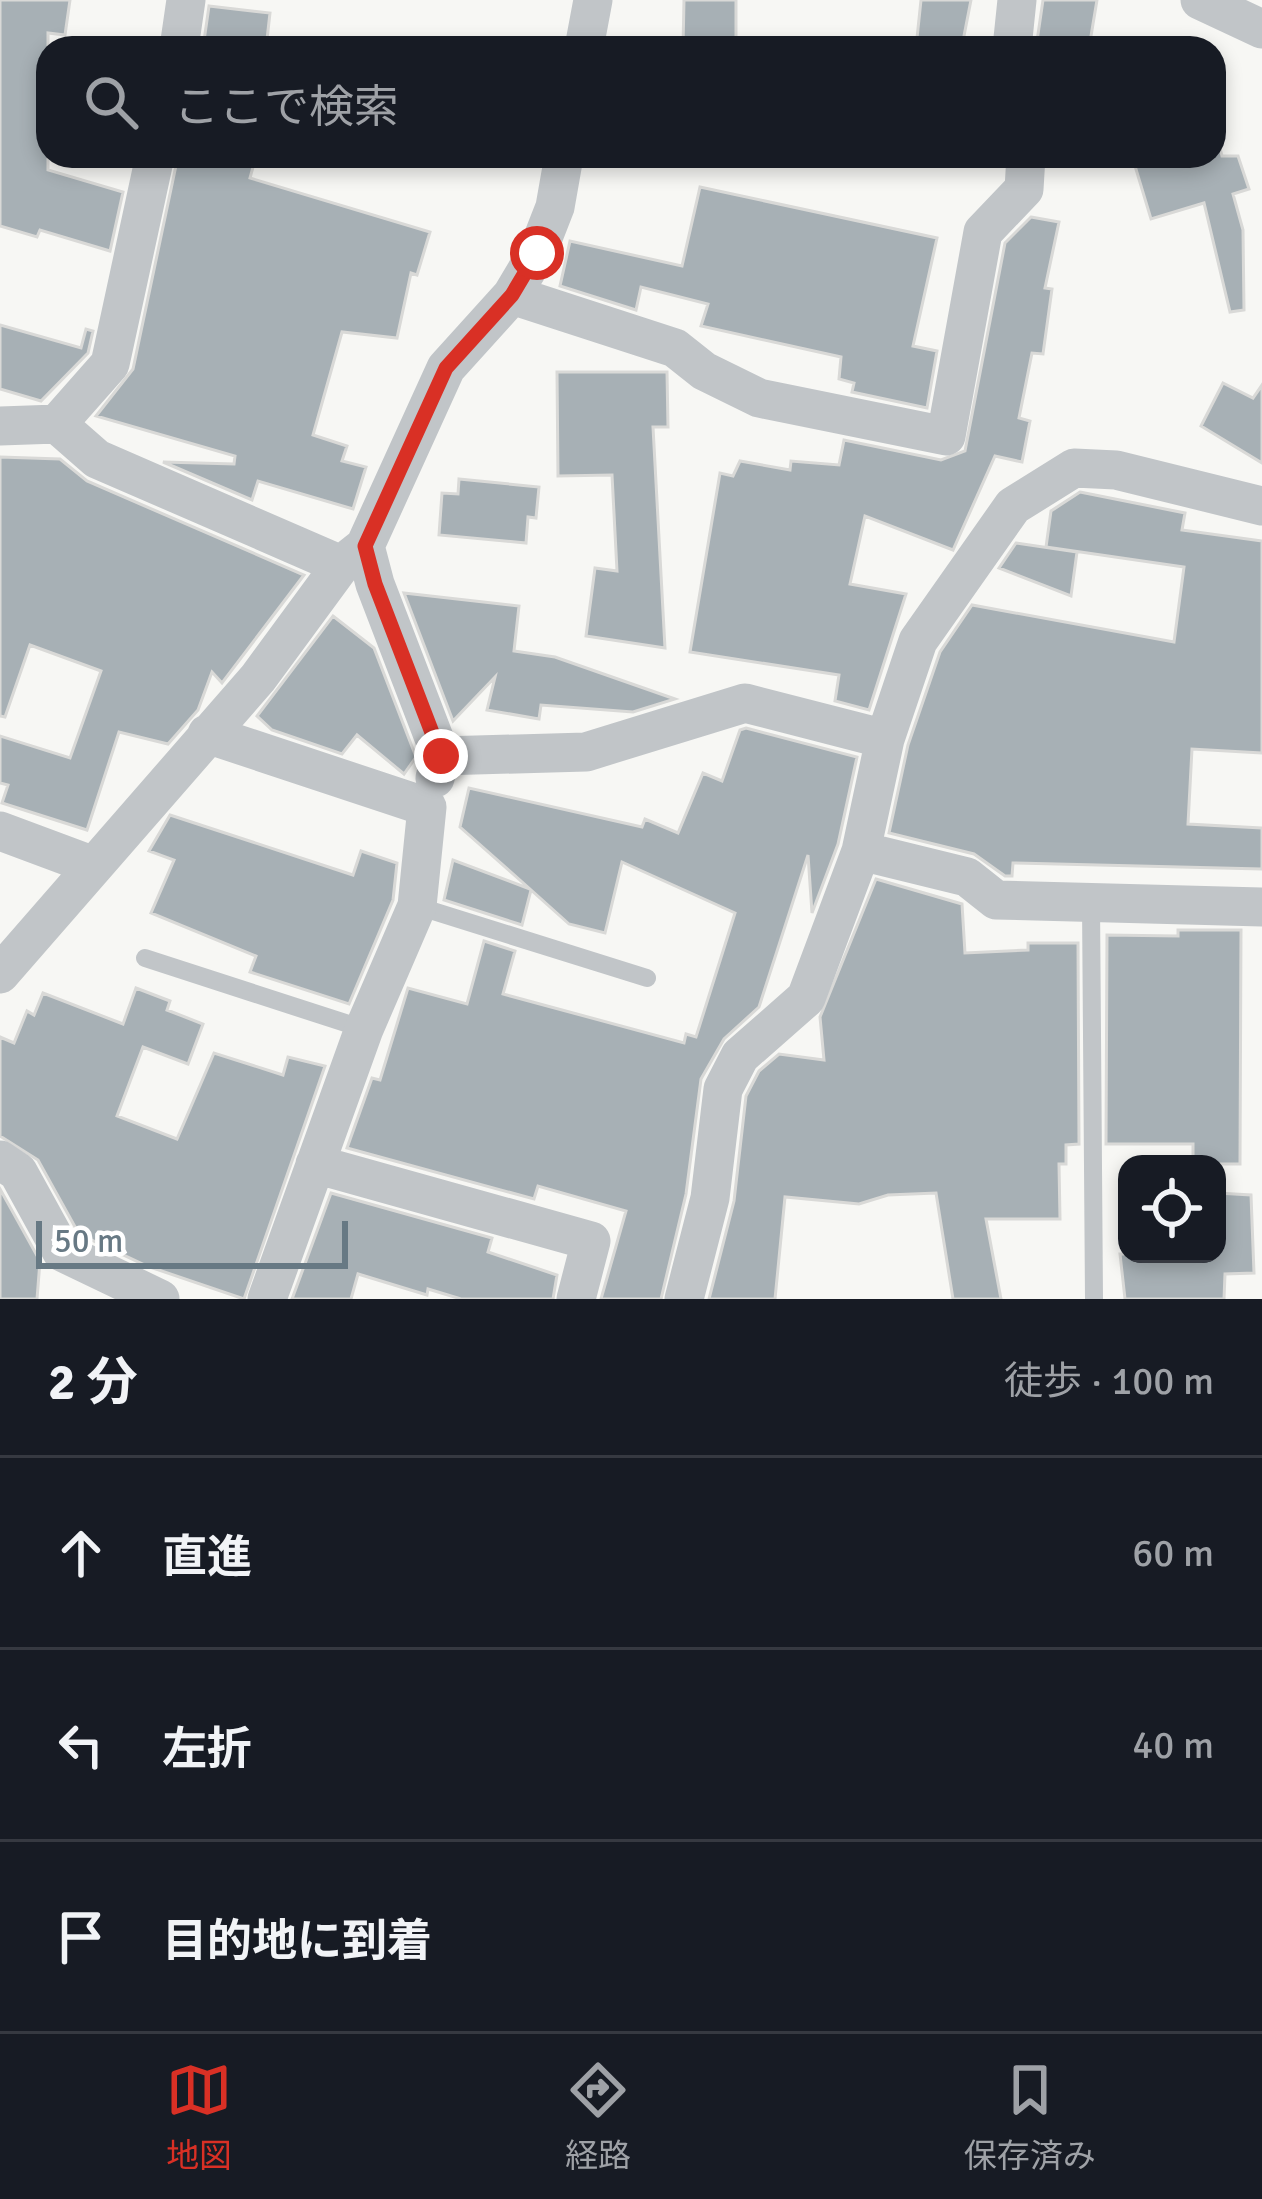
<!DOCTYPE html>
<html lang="ja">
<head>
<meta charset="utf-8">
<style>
	:root { --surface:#171b24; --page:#20242c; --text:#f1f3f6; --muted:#9ea1a6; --line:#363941; --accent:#d93025 }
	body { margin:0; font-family:Signika,"Noto Sans JP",sans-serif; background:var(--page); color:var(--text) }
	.controls { position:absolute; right:36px; bottom:36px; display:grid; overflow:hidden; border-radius:24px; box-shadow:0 6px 18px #0003 }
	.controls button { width:108px; height:108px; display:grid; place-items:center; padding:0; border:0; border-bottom:3px solid var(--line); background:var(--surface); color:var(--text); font:60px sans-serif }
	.scale { position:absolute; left:36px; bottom:30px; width:312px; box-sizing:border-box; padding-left:12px; border:6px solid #677984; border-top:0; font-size:33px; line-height:42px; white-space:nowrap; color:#677984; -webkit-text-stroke:9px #fff; paint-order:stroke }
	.stop { position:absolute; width:36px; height:36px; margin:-27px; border:9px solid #d93025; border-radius:50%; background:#fff }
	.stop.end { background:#d93025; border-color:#fff; box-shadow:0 3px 12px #0008 }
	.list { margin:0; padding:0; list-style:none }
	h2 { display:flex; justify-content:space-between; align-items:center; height:156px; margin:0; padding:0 48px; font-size:51px }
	h2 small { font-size:39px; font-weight:400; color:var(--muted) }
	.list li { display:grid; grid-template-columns:78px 1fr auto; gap:36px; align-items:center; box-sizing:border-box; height:192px; padding:0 48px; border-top:3px solid var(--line) }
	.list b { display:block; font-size:45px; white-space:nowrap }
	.list em { font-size:39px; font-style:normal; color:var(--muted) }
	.icon { flex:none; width:66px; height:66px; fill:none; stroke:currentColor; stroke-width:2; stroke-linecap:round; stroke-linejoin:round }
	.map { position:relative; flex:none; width:1262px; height:1299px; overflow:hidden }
	.search { position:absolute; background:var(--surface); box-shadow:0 6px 18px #0003; left:36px; right:36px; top:36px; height:132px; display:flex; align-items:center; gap:30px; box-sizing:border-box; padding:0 42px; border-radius:36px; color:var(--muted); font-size:45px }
	.sheet { height:732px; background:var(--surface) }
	nav { display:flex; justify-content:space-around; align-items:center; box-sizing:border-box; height:168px; border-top:3px solid var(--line); background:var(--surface); font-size:33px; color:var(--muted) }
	nav a { display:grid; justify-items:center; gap:6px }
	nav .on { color:var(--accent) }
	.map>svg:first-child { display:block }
	.building { fill:#a7b0b5; stroke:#d9d9d7; stroke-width:3 }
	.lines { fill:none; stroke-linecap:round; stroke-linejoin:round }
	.service { stroke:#c1c5c8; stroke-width:18 }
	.minor { stroke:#c1c5c8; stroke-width:39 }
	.route { stroke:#d93025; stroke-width:15 }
</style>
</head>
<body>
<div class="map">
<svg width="1262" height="1299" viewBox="0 0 1262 1299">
	<rect width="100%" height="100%" fill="#f7f7f4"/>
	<!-- building -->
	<path class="building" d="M 0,0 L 70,0 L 65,35 L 48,33 L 48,170 L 123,192 L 110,251 L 40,230 L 37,237 L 0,226 Z
		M 684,0 L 736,0 L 736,48 L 683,48 Z
		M 921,0 L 971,0 L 963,41 L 949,38 L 947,44 L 917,38 Z
		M 1043,0 L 1097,0 L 1089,48 L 1036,48 Z
		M 209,6 L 270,13 L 266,48 L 203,48 Z
		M 1220,148 L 1222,156 L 1238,156 L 1249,189 L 1233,194 L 1243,230 L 1244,310 L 1230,312 L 1204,203 L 1151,219 L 1132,156 L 1214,156 Z
		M 178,156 L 256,156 L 250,178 L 430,232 L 417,275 L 411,273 L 397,338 L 342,332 L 313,435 L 347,446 L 342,461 L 366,467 L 353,509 L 258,481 L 252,500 L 163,462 L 234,464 L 235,456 L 96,416 L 133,369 Z
		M 700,187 L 937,238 L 913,346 L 937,351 L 927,408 L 852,392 L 854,383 L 839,379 L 841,357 L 701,326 L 708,304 L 641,287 L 636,310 L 560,286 L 570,241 L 682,266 Z
		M 1031,217 L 1059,222 L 1045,288 L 1052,289 L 1043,354 L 1032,353 L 1019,418 L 1030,421 L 1022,462 L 995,456 L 953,550 L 865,516 L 850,584 L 906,594 L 869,710 L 835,701 L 839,675 L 690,652 L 720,473 L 733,476 L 740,461 L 790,470 L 791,461 L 839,465 L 844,440 L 941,460 L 965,451 L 1005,243 Z
		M 0,325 L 81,348 L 86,329 L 93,331 L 88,353 L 41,401 L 0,389 Z
		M 557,372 L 667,372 L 668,427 L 653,427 L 665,648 L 586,636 L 595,568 L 617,571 L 612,475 L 558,476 Z
		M 1223,383 L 1253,398 L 1262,385 L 1262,463 L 1201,426 Z
		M 0,457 L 60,459 L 87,481 L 304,575 L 222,683 L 212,672 L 198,710 L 168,744 L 119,732 L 87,830 L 2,803 L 8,785 L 0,783 L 0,736 L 70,758 L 101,671 L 30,645 L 5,717 L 0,716 Z
		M 459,479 L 539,487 L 536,518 L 528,517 L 526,543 L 439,535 L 442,493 L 458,494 Z
		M 1080,492 L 1185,513 L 1182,530 L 1262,541 L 1262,753 L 1192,749 L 1188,824 L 1262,828 L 1262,869 L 1013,863 L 1012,876 L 1005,876 L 974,854 L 889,833 L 908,745 L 940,652 L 972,605 L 1174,642 L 1184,567 L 1046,547 L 1051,511 Z
		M 1016,543 L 1077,552 L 1071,596 L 999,568 Z
		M 404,593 L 519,606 L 514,651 L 555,657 L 675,699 L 633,712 L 541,705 L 539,719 L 487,710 L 495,677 L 453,721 Z
		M 333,616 L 374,648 L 416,757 L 404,774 L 357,735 L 342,754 L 272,730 L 257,716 Z
		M 746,728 L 857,757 L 838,844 L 812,913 L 808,855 L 759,1007 L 724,1039 L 701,1079 L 686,1194 L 661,1299 L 601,1299 L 626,1211 L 538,1186 L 534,1199 L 347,1148 L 372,1078 L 380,1080 L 408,988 L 467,1004 L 484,941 L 515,951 L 503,994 L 684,1043 L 686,1034 L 696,1037 L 735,913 L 622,862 L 605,933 L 569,924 L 531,890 L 522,925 L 444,900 L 453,860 L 530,889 L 460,827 L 469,788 L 642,827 L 645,819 L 678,833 L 703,773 L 722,781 L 740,730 Z
		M 170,815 L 353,875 L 361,851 L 397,863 L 393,900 L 349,1004 L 250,972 L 256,956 L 151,913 L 174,860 L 149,851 Z
		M 876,879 L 962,904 L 965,953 L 1028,950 L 1028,943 L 1078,943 L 1079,1144 L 1066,1145 L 1066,1164 L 1059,1164 L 1060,1219 L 986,1219 L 1001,1299 L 953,1299 L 936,1193 L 888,1195 L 859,1204 L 785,1197 L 775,1299 L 709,1299 L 734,1201 L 746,1096 L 759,1071 L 779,1054 L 824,1060 L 820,1017 Z
		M 1178,930 L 1241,930 L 1240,1164 L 1193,1164 L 1193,1144 L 1106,1144 L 1107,935 L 1178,936 Z
		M 136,988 L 170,1001 L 167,1010 L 203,1024 L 188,1064 L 143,1047 L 117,1116 L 177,1139 L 214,1053 L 283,1075 L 288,1057 L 325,1066 L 244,1299 L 147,1266 L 79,1234 L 38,1160 L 0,1136 L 0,1037 L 14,1043 L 27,1011 L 34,1015 L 43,993 L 123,1024 Z
		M 0,1189 L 40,1261 L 37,1299 L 0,1299 Z
		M 331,1193 L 492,1238 L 488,1252 L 557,1275 L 553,1299 L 461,1299 L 428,1289 L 427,1295 L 358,1274 L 351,1299 L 292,1299 Z
		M 1217,1193 L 1251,1195 L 1254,1273 L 1225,1274 L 1224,1299 L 1125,1299 L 1120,1254 L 1217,1254 Z"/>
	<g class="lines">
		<!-- service -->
		<path class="service" d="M 1091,903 L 1094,1299
			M 417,906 L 647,978
			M 145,958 L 364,1029"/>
		<!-- minor -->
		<path class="minor" d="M 1200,0 L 1262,29
			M 179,48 L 186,0
			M 584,48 L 593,0
			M 1012,48 L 1017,0
			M 512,295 L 675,348 L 704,371 L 759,398 L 946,436 L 983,232 L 1024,189 L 1026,156
			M 57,424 L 97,459 L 341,565
			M 0,426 L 57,424 L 110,364 L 155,156
			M 365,546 L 375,584 L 441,756 L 435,778
			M 207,734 L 427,807 L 417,906 L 364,1029 L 267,1299
			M 441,756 L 586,752 L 745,703 L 885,739
			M 0,831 L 94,866
			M 861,851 L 967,877 L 996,900 L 1262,907
			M 0,974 L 258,678 L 341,565 L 365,546 L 446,368 L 512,295 L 537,253 L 555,207 L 564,156
			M 0,1160 L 18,1172 L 62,1252 L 160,1299
			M 315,1164 L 591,1241 L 576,1299
			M 684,1299 L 710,1198 L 723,1089 L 740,1056 L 806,998 L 861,851 L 885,739 L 918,641 L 1013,506 L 1074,468 L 1116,470 L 1262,506"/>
	</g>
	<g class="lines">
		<!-- route -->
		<path class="route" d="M 441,756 L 375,584 L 365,546 L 446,368 L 512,295 L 537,253"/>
	</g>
</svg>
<div class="controls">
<button><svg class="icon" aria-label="locate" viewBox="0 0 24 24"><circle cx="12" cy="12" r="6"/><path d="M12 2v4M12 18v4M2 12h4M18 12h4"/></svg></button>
</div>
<div class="scale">50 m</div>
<div class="stop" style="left:537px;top:253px"></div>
<div class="stop end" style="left:441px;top:756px"></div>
<div class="search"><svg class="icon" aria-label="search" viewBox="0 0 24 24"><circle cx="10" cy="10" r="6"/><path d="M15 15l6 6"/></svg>ここで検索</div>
</div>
<section class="sheet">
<h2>2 分<small>徒歩 · 100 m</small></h2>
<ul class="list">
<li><svg class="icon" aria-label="ahead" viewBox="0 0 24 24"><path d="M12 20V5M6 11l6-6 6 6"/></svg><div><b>直進</b></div><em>60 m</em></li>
<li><svg class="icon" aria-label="left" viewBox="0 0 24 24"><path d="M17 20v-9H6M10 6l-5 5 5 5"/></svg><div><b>左折</b></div><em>40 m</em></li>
<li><svg class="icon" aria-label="arrive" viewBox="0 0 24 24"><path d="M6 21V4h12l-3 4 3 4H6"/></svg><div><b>目的地に到着</b></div></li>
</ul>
</section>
<nav>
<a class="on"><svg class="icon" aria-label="map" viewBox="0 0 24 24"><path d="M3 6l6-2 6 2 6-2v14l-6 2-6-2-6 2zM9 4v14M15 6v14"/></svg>地図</a>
<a><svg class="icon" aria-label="directions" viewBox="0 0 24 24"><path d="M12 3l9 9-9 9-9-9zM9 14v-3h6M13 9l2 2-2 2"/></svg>経路</a>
<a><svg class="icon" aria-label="saved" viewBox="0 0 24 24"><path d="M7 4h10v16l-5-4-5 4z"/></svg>保存済み</a>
</nav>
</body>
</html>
